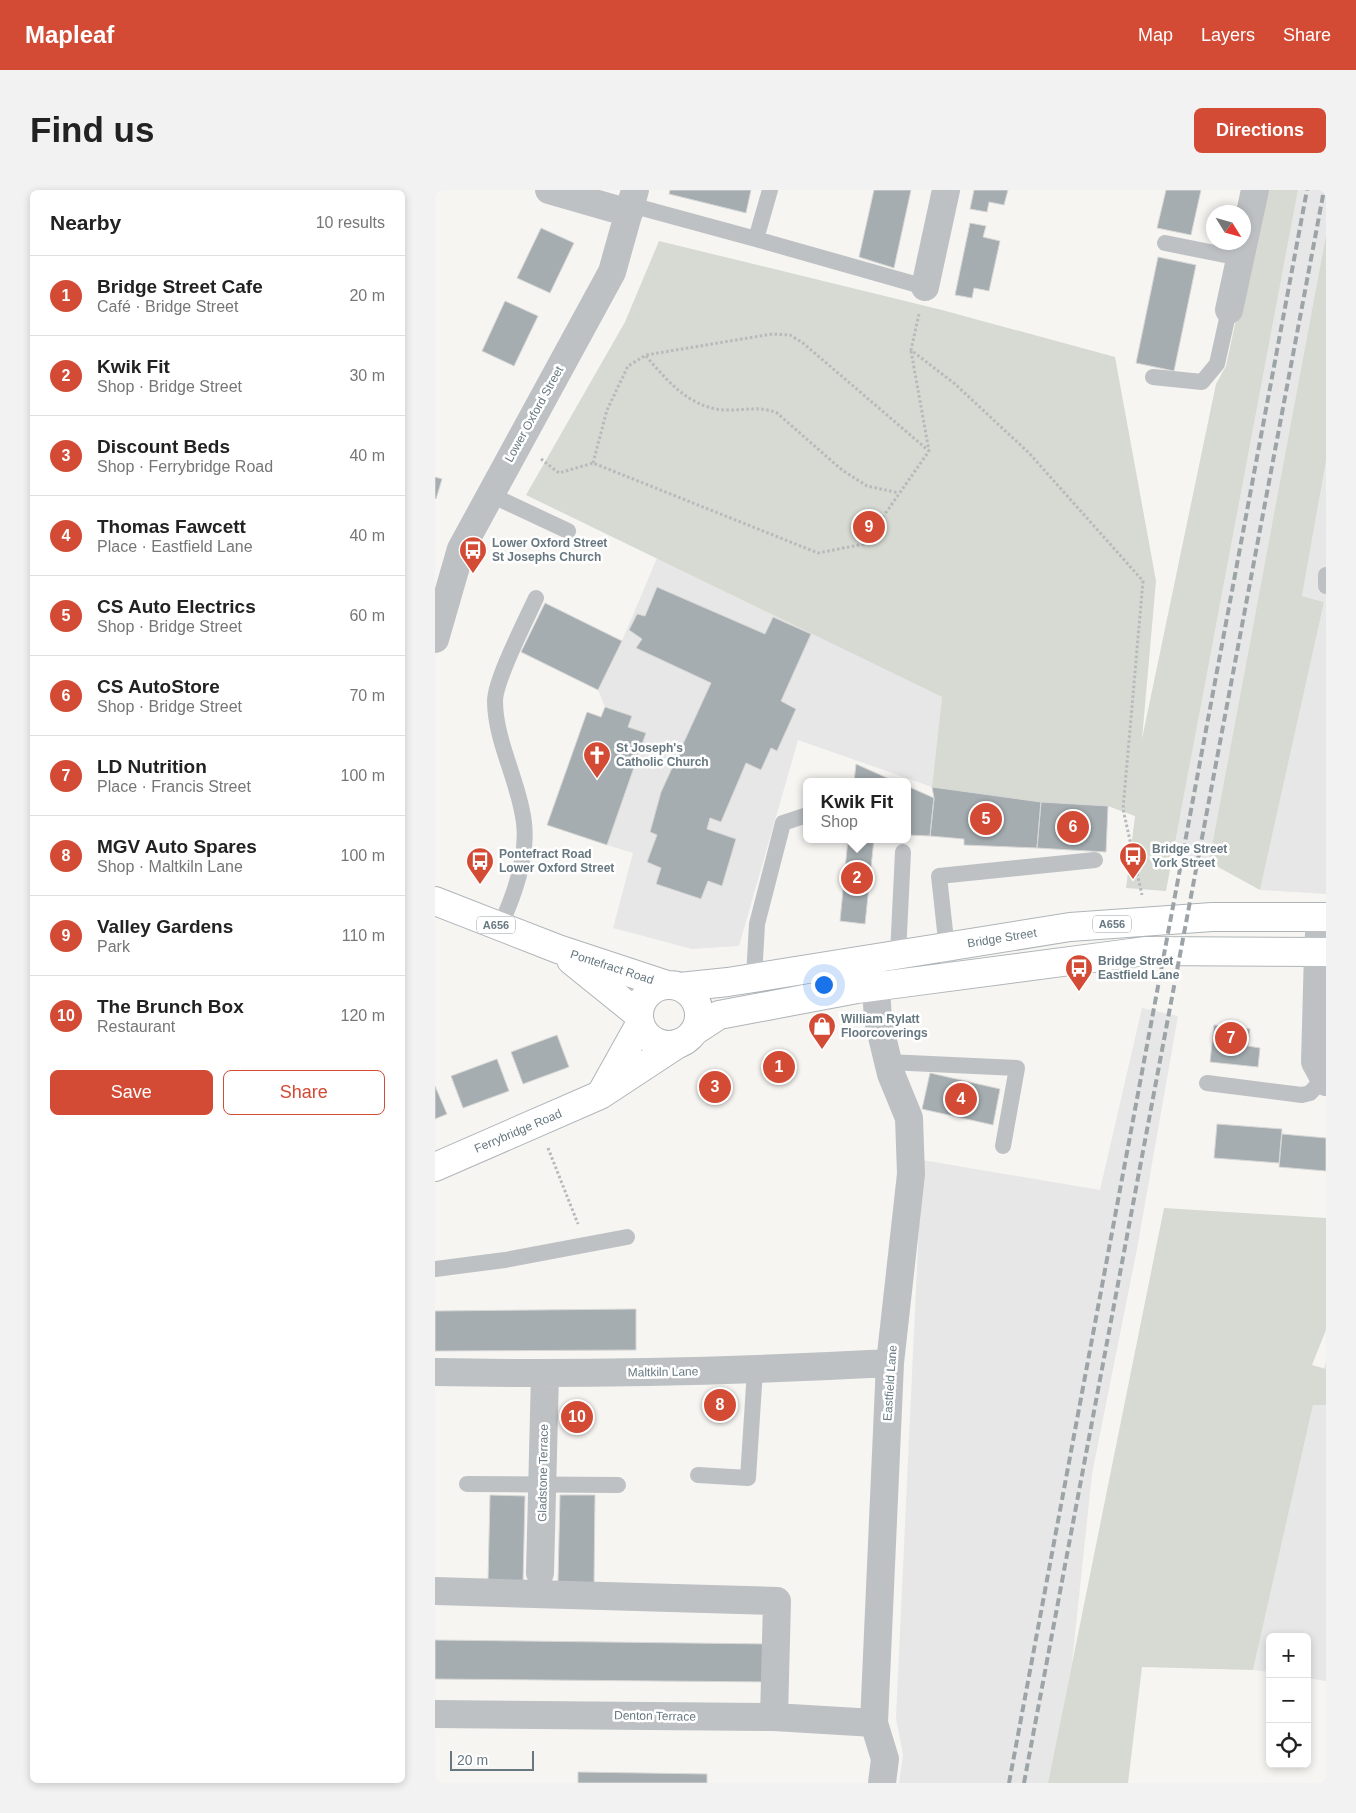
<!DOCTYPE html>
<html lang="en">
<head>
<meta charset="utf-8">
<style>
	:root { --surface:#fff; --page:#f2f2f2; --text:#222; --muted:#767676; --line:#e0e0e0; --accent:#d34a35 }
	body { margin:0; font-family:Helvetica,sans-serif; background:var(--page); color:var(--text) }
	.controls { position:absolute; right:15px; bottom:15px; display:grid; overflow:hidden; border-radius:8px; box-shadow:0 2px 8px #0003 }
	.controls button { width:45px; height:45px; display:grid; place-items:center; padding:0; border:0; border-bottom:1px solid var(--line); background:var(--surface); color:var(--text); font:25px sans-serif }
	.compass { position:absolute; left:771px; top:15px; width:45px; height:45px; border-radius:50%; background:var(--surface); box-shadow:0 2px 8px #0003; rotate:127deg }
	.scale { position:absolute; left:15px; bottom:12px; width:84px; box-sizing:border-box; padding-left:5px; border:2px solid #677881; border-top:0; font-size:14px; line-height:18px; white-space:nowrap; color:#677881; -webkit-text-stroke:4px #fff; paint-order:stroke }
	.you { position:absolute; left:388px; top:794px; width:18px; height:18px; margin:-12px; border:4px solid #fff; border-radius:50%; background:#1a73e8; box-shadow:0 0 0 8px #1a73e833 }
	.badge { display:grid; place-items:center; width:32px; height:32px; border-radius:50%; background:var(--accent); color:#fff; font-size:16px; font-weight:700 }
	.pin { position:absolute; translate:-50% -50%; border:2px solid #fff; box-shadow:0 1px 5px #0006 }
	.popup { position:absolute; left:368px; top:588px; width:108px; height:65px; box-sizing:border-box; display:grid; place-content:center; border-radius:8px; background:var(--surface); filter:drop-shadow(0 1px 4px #0005); font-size:16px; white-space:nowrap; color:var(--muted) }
	.popup b { font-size:19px; color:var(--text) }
	.popup::after { content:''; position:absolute; left:50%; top:100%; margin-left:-10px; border:10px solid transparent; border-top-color:var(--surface) }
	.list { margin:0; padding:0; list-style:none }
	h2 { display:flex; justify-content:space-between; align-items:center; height:65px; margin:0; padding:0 20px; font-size:21px }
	h2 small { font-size:16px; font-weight:400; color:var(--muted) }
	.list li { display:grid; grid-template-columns:32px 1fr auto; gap:15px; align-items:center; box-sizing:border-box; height:80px; padding:0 20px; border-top:1px solid var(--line) }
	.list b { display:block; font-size:19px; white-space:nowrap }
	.list p { margin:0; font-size:16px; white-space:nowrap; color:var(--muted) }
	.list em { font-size:16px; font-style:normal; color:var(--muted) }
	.actions { display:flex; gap:10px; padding:15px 20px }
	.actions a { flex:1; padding:11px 0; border:1px solid var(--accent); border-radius:8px; text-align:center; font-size:18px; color:var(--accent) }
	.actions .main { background:var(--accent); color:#fff }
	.icon { flex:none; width:28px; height:28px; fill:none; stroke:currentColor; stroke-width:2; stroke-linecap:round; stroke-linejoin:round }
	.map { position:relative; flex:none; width:891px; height:1593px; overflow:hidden; border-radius:8px }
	header { display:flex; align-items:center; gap:30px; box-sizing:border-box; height:70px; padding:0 25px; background:var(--accent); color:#fff }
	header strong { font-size:24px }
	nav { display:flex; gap:28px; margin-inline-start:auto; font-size:18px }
	.intro { display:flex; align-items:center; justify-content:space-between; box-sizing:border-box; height:120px; padding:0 30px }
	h1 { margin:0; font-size:35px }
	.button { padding:12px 22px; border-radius:8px; background:var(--accent); color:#fff; font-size:18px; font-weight:700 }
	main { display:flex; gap:30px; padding:0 30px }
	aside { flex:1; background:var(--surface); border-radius:8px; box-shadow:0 2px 8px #0003 }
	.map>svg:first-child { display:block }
	.built { fill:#e6e7e6 }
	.green { fill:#d6dad2 }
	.building { fill:#a5adb1; stroke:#d7d7d5 }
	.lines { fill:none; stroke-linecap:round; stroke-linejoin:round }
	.secondary-casing { stroke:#afb5b9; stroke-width:30 }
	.primary-casing { stroke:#aeb4b7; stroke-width:30 }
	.path { stroke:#b7babc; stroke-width:3; stroke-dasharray:2.5 2.5; stroke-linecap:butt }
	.lane { stroke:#bdc1c4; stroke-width:16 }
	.street { stroke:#bdc1c4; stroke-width:28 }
	.secondary { stroke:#fff; stroke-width:28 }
	.primary { stroke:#fff; stroke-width:28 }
	.rail { stroke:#9da4a8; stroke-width:4; stroke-dasharray:8 4; stroke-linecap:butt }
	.labels { text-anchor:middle; stroke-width:5; stroke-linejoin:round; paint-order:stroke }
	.shield { fill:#fff; stroke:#95a0a7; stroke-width:1 }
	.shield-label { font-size:11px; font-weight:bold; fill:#677881 }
	.street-label { font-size:12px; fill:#677881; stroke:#fff }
	.poi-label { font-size:12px; font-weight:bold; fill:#677881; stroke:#fff; text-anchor:start }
</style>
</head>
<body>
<header>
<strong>Mapleaf</strong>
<nav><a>Map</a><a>Layers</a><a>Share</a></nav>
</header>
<div class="intro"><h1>Find us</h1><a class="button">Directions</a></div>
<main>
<aside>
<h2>Nearby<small>10 results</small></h2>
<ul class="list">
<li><span class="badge">1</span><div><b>Bridge Street Cafe</b><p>Café · Bridge Street</p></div><em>20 m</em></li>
<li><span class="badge">2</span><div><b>Kwik Fit</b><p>Shop · Bridge Street</p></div><em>30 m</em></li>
<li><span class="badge">3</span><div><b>Discount Beds</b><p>Shop · Ferrybridge Road</p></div><em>40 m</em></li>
<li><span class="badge">4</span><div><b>Thomas Fawcett</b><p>Place · Eastfield Lane</p></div><em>40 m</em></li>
<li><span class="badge">5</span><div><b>CS Auto Electrics</b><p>Shop · Bridge Street</p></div><em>60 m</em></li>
<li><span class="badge">6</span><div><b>CS AutoStore</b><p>Shop · Bridge Street</p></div><em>70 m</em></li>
<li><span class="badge">7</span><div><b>LD Nutrition</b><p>Place · Francis Street</p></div><em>100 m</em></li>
<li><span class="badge">8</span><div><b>MGV Auto Spares</b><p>Shop · Maltkiln Lane</p></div><em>100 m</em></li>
<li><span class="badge">9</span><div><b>Valley Gardens</b><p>Park</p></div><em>110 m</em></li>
<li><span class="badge">10</span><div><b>The Brunch Box</b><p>Restaurant</p></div><em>120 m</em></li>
</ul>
<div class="actions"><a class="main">Save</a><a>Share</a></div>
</aside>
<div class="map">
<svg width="891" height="1593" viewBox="0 0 891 1593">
	<rect width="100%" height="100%" fill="#f6f5f2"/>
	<!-- built -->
	<path class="built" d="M 863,0 L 891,0 L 891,45 L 774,672 L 738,664 Z
		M 891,271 L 891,704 L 825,700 L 889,412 L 867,406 Z
		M 222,368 L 507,507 L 497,597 L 363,550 L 304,756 L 257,759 L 178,738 L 198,663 L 172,655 L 211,544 L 193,537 L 196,526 L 170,517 L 163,500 L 187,451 Z
		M 707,818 L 743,826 L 702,1059 L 657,1284 L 637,1473 L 613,1593 L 464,1593 L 468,1565 L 461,1528 L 487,970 L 665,1000 Z
		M 891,1171 L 891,1491 L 872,1488 L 872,1447 L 835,1447 L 835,1482 L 818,1480 L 878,1215 Z"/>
	<!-- green -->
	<path class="green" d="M 829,0 L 863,0 L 731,701 L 691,698 L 700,626 L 673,616 L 606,612 L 497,597 L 507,507 L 91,305 L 190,132 L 224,51 L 507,120 L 680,167 L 721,391 L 707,549 L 781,194 L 791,176 Z
		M 891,45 L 891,271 L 867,406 L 889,412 L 825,700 L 774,672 Z
		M 729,1018 L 891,1028 L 891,1140 L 877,1175 L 891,1179 L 891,1215 L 878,1215 L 818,1480 L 707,1477 L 693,1593 L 613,1593 Z"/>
	<!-- building -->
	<path class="building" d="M 235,0 L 316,0 L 311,23 L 234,4 Z
		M 439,0 L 476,0 L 459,78 L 424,67 Z
		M 539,0 L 573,0 L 569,15 L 554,12 L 552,22 L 535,19 Z
		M 731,0 L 766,0 L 756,45 L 722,38 Z
		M 535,33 L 551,36 L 548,47 L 565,51 L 554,101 L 539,98 L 537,108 L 520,105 Z
		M 106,38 L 139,53 L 115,103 L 82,88 Z
		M 723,67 L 761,75 L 739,181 L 701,173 Z
		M 70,111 L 103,126 L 79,176 L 47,161 Z
		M 0,287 L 7,289 L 1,309 L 0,308 Z
		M 222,397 L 330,444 L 338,427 L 376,444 L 346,511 L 361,519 L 342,561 L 336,558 L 326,580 L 311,573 L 286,632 L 275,628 L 272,639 L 301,649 L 287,696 L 273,691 L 266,709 L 221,694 L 226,678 L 212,672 L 222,645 L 215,642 L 226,602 L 276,493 L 201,458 L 207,449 L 194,440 L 202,424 L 210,426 Z
		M 110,413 L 187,451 L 163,500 L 86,462 Z
		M 170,517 L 197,526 L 193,537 L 211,543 L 172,655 L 112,635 L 152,522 L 166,527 Z
		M 421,574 L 461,592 L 419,592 Z
		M 472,596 L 499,608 L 495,646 L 472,645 Z
		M 497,597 L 606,612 L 602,658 L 529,655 L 529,649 L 495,646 L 499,608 Z
		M 606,612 L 673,616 L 671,662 L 602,658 Z
		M 413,649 L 439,649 L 430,734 L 405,731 Z
		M 779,835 L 815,839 L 813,856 L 825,858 L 823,877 L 775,872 Z
		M 122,845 L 134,877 L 88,894 L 76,862 Z
		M 62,869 L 74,901 L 28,918 L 16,886 Z
		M 495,883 L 565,899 L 558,935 L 487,919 Z
		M 0,896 L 12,924 L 0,929 Z
		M 782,934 L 847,939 L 844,973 L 779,968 Z
		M 847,944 L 891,948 L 891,981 L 844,977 Z
		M 201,1119 L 201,1160 L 0,1161 L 0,1121 Z
		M 55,1305 L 90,1306 L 88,1393 L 53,1392 Z
		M 125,1305 L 160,1305 L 159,1393 L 123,1392 Z
		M 0,1450 L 336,1454 L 336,1492 L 0,1489 Z
		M 143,1582 L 272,1584 L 272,1593 L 143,1593 Z"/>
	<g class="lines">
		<!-- secondary casing -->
		<g class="secondary-casing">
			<path id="secondary" d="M 167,902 L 205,834
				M 0,977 L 165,905 L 244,853"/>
		</g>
		<!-- primary casing -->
		<g class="primary-casing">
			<path id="primary" d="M 0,711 L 123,759 L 232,795
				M 136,770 L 204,825
				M204 825a30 30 0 1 1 60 0a30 30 0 1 1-60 0Z
				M 245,797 L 293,792 L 635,737 L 777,727 L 891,727
				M 261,840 L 284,825 L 422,799 L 711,761 L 891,762"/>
		</g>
		<!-- path -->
		<path class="path" d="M 484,124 L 476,160 L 520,194 L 594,263 L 708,391 L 688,619 L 707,705
			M 211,166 C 230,188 250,213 281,219 C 302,223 322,214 342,223 L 407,280 L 432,296 L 464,303
			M 106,269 L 124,283 L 158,273 L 383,363 L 429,354 L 494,261 L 476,161
			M 158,273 L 172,220 L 193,176 L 211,165 L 337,144 L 355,145 L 368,153 L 494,261
			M 113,958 L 143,1034"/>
		<!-- lane -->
		<path class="lane" d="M 196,15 L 321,49 L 335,0
			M 321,49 L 490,97
			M 730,53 L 805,68
			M 718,187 L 767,192 L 782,174 L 794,120
			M 56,305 L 133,341
			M 891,385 L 891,396
			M 65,736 C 79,706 93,667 89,633 C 85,594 60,551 60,511 C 60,490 91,430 101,408
			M 463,764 L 468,662
			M 319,787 L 322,734 L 348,633 L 372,625
			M 515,787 L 504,686 L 660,670
			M 453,872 L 582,878 L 568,956
			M 772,893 L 867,905 L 875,903 L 888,889
			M 0,1079 L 70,1070 L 192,1047
			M 263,1285 L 313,1288 L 320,1180
			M 32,1294 L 183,1295"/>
		<!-- street -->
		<path class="street" d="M 114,0 L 194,23
			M 490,97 L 511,0
			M 794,120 L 820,0
			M 0,449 L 26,359 L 177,82 L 200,0
			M 891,737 L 884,744 L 883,762 L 880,872 L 891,892
			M 406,773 L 433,780 L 441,797 L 443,830 L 456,884 L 474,928 L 476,984 L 455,1173 L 439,1533 L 450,1569 L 447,1593
			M 0,1182 C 152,1185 304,1181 455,1173
			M 105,1383 L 110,1184
			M 0,1401 L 342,1411 L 339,1527
			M 0,1524 L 339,1527 L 439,1533"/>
		<!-- secondary -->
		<use href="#secondary" class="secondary"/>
		<!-- primary -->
		<use href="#primary" class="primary"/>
		<!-- rail -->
		<path class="rail" d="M 574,1593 L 872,0
			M 589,1593 L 889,0"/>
	</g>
	<!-- icons -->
	<defs>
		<g id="bus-pin" transform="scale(1.4375)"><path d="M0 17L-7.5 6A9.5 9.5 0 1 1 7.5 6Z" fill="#d34a35" stroke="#fff"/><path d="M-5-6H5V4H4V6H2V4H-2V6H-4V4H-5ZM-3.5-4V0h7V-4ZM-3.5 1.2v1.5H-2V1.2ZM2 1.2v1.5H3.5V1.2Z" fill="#fff"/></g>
		<g id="church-pin" transform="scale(1.4375)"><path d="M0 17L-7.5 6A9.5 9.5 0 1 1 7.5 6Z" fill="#d34a35" stroke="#fff"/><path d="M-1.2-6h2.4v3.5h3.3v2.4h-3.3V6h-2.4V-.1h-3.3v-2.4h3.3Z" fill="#fff"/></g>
		<g id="shop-pin" transform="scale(1.4375)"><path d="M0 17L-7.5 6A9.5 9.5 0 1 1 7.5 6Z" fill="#d34a35" stroke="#fff"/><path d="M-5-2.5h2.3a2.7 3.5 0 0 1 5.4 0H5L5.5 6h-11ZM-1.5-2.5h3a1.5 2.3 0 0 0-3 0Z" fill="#fff"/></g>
	</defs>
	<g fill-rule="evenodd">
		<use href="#bus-pin" x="38" y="360"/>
		<use href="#church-pin" x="162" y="565"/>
		<use href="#bus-pin" x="698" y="666"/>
		<use href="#bus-pin" x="45" y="671"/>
		<use href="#bus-pin" x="644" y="778"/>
		<use href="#shop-pin" x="387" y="836"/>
	</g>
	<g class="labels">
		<!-- shield labels -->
		<g class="shield">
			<rect x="658" y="725.5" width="38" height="17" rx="4"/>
			<rect x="42" y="726.5" width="38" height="17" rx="4"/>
		</g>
		<g class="shield-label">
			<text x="677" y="738">A656</text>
			<text x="61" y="739">A656</text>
		</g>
		<!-- street labels -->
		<g class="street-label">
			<text transform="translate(99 224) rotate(-61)" y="4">Lower Oxford Street</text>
			<text transform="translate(567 748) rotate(-9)" y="4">Bridge Street</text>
			<text transform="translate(177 777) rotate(18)" y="4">Pontefract Road</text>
			<text transform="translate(83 941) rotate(-23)" y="4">Ferrybridge Road</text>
			<text transform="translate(228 1182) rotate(-1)" y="4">Maltkiln Lane</text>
			<text transform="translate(455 1193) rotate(-86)" y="4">Eastfield Lane</text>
			<text transform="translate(108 1283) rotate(-89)" y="4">Gladstone Terrace</text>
			<text transform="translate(220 1526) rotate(1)" y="4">Denton Terrace</text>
		</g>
		<!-- poi labels -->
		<g class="poi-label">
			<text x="57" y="357">Lower Oxford Street<tspan x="57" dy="14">St Josephs Church</tspan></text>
			<text x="181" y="562">St Joseph's<tspan x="181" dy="14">Catholic Church</tspan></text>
			<text x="717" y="663">Bridge Street<tspan x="717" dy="14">York Street</tspan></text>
			<text x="64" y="668">Pontefract Road<tspan x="64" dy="14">Lower Oxford Street</tspan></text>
			<text x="663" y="775">Bridge Street<tspan x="663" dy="14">Eastfield Lane</tspan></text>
			<text x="406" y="833">William Rylatt<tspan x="406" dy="14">Floorcoverings</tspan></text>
		</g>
	</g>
</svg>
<div class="controls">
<button>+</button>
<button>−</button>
<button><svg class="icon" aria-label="locate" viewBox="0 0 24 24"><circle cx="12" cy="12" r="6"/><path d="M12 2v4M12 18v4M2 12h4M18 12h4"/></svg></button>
</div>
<svg class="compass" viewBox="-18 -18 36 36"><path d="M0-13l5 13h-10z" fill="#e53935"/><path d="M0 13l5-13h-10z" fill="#767676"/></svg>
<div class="scale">20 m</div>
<div class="you"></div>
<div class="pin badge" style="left:344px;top:877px">1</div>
<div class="pin badge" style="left:422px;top:688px">2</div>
<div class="popup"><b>Kwik Fit</b>Shop</div>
<div class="pin badge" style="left:280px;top:897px">3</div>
<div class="pin badge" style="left:526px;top:909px">4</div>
<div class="pin badge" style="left:551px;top:629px">5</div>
<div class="pin badge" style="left:638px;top:637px">6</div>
<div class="pin badge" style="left:796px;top:848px">7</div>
<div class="pin badge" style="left:285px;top:1215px">8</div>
<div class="pin badge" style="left:434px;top:337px">9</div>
<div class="pin badge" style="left:142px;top:1227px">10</div>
</div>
</main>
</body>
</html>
